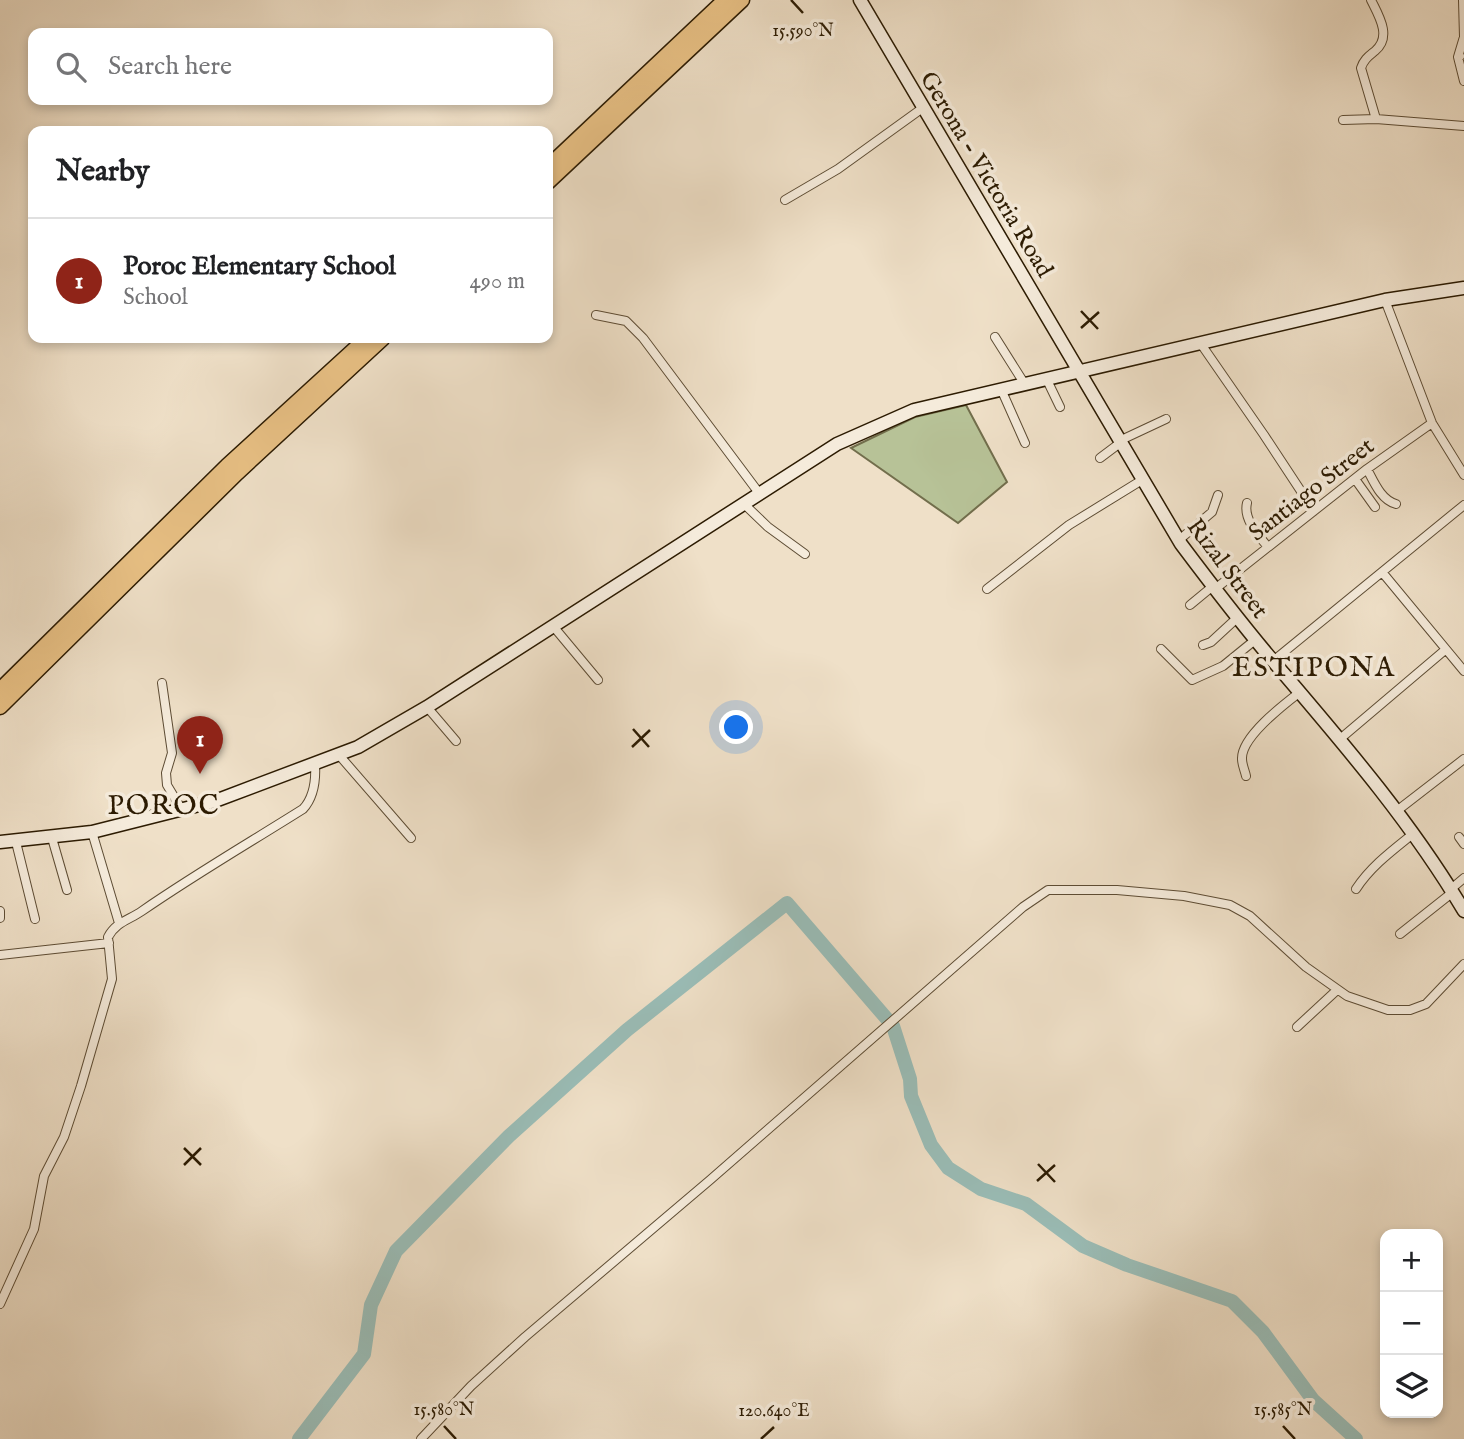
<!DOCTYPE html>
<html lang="en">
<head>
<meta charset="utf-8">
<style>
	:root { --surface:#fff; --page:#f2f2f2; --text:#202124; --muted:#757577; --line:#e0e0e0; --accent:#8f2418 }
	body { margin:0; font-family:"IM FELL English",serif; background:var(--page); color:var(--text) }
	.controls { position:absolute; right:21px; bottom:21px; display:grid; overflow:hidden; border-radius:14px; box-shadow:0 4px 10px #0003 }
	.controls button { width:63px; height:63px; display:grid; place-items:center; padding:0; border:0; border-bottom:2px solid var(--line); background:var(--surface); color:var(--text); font:35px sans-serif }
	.you { position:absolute; left:737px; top:728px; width:24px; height:24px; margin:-18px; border:5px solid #fff; border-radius:50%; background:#1a73e8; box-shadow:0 0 0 10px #1a73e833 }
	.badge { display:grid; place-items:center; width:46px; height:46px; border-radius:50%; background:var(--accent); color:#fff; font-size:23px; font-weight:700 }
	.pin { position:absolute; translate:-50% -58px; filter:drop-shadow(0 2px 4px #0008) }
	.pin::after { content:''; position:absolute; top:37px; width:24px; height:21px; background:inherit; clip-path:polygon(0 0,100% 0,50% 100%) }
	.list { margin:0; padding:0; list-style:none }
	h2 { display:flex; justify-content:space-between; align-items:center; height:91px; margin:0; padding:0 28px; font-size:30px }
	h2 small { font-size:23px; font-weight:400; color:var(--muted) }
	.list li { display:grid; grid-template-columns:46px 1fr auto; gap:21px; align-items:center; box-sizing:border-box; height:126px; padding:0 28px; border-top:2px solid var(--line) }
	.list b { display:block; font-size:26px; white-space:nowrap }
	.list p { margin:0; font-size:23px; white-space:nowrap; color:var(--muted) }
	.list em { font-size:23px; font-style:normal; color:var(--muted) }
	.icon { flex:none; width:38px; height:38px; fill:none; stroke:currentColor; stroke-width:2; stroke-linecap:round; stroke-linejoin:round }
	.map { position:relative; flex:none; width:1464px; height:1439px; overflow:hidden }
	.search { position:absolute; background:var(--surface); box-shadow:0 4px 10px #0003; left:28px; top:28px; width:525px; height:77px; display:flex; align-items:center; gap:18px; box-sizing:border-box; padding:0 24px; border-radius:14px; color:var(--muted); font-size:26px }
	.panel { position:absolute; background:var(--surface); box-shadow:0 4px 10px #0003; left:28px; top:126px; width:525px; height:217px; border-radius:14px }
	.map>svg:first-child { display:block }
	.green { fill:#b7c297; stroke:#726e4c; stroke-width:2 }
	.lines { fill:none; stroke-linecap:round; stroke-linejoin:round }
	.river { stroke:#9abdb7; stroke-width:14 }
	.street-casing { stroke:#5d4c34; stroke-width:10 }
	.secondary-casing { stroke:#2c1b02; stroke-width:15 }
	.highway-casing { stroke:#2c1b02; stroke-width:17 }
	.street { stroke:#f5ebdb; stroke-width:8 }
	.secondary { stroke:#f5ebdb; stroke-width:12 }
	.highway { stroke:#e8c084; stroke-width:14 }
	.ticks { fill:none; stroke:#2c1b02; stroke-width:2.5 }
	.labels { text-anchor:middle; stroke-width:7; stroke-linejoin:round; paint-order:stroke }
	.street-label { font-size:24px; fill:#2c1b02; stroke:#f5ebdb }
	.quarter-label { font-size:28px; letter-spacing:2px; fill:#2c1b02; stroke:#f5ebdb }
	.ticks-label { font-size:18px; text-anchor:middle; fill:#2c1b02; stroke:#f5ebdb; stroke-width:7; stroke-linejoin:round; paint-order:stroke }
</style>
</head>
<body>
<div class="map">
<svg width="1464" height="1439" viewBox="0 0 1464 1439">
	<rect width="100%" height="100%" fill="#efe0c8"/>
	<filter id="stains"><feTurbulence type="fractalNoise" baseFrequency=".00286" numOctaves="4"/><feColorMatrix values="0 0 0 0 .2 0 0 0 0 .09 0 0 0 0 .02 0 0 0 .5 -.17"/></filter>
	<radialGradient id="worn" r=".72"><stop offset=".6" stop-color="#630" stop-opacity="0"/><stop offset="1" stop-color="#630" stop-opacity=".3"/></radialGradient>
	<!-- green -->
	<path class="green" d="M 966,405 L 1007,482 L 958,523 L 851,448 L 915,417 Z"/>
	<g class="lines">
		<!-- river -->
		<path class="river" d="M 893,1026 L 910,1079 L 911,1096 L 931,1145 L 948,1168 L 981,1189 L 1026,1204 L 1083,1246 L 1127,1265 L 1232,1301 L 1263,1332 L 1313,1400 L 1356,1439
			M 299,1439 L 364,1354 L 371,1305 L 396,1251 L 509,1136 L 627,1030 L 787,903 L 887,1019"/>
		<!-- street casing -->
		<g class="street-casing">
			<path id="street" d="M 1371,0 C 1379,16 1392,37 1375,51 C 1369,56 1364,59 1361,68 L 1376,119 L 1464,126
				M 1460,56 L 1458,57 L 1464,81
				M 1458,57 L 1464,37 L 1463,0
				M 1343,120 L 1376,119
				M 785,200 L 838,169 L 924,107
				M 1385,300 L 1432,423 L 1464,475
				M 596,315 L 626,321 L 643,338 L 759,493
				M 995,337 L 1024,383
				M 1201,344 L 1264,435 L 1314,511
				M 1046,378 L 1060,407
				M 1001,389 L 1025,443
				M 1119,441 L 1166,419
				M 1100,458 L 1120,443
				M 1367,469 C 1374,482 1381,500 1396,504
				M 1355,479 L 1375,507
				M 743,503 L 768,527 L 805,554
				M 1247,503 C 1243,519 1258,535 1268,547
				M 1179,540 L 1212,512 L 1218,495
				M 1382,572 L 1464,671
				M 987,589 L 1069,525 L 1142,480
				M 1215,589 L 1367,469 L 1432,423
				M 1190,605 L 1213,586
				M 553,626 L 598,680
				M 1203,645 L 1211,642 L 1237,618
				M 1161,649 L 1192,680 L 1223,666 L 1255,640
				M 1273,661 L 1464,505
				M 162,683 L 172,753 L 166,773 L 167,785 L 182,810
				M 427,707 L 456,741
				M 1340,739 L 1445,650
				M 339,755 L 411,838
				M 1246,776 C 1245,771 1242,765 1242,759 C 1241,737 1283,705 1300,692
				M 1398,810 L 1464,759
				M 92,832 L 119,923
				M 1459,837 L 1464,844
				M 52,838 L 67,890
				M 16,842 L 35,919
				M 1356,889 C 1371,866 1393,850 1414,833
				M 1451,889 L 1464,878
				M 0,911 L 0,918
				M 1400,934 L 1453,892
				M 0,955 L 109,943
				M 1297,1027 L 1337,990
				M 0,1304 L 34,1229 L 44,1176 L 64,1137 L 81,1086 L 112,979 L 108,937 C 116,922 129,920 142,911 C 194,875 249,843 303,809 C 314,797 316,780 315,764
				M 421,1439 L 471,1386 L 525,1337 L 710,1180 L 1023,907 L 1048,890 L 1117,890 L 1184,896 L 1230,905 L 1250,916 L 1306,967 L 1347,996 L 1388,1010 L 1410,1010 L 1426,1004 L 1464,964"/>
		</g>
		<!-- secondary casing -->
		<g class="secondary-casing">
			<path id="secondary" d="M 860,0 L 1181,544 C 1211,584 1241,623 1273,661 C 1342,742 1410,820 1464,911
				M 0,842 L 92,832 L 215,801 L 358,747 L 427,707 L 837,444 L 914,410 L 1385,300 L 1464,288"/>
		</g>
		<!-- highway casing -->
		<g class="highway-casing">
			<path id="highway" d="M 548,167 L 725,0
				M 548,182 L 742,0
				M 0,690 L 227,466 L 367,338
				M 0,707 L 237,473 L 383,338"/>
		</g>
		<!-- street -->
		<use href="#street" class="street"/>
		<!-- secondary -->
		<use href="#secondary" class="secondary"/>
		<!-- highway -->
		<use href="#highway" class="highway"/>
	</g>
	<!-- ticks -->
	<path class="ticks" d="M 791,0 L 803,13M 1081,311 L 1098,329M 1081,328 L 1099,312M 633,729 L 649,747M 632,747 L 650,730M 184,1148 L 201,1165M 1038,1164 L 1055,1182M 184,1165 L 201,1148M 1037,1181 L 1055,1165M 444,1426 L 456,1439M 1283,1426 L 1295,1439M 761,1439 L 774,1427"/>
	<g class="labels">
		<!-- street labels -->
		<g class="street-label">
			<text transform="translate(987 174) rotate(59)" y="8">Gerona - Victoria Road</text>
			<text transform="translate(1311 489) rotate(-38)" y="8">Santiago Street</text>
			<text transform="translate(1228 568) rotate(53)" y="8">Rizal Street</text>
		</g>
		<!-- quarter labels -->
		<g class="quarter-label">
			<text x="1314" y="676">ESTIPONA</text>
			<text x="164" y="814">POROC</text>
		</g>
	</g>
	<g class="ticks-label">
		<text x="803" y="36">15.590°N</text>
		<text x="444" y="1415">15.580°N</text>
		<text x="1283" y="1415">15.585°N</text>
		<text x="774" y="1416">120.640°E</text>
	</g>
	<rect width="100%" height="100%" filter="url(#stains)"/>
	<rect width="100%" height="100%" fill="url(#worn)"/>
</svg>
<div class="controls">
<button>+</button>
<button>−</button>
<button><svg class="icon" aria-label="layers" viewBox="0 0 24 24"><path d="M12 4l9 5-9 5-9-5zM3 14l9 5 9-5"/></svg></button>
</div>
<div class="you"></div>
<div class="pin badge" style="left:200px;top:774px">1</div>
<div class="search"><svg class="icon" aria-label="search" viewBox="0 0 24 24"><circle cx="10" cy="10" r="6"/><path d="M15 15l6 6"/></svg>Search here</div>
<section class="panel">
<h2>Nearby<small></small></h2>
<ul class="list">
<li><span class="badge">1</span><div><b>Poroc Elementary School</b><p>School</p></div><em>490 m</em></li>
</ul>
</section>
</div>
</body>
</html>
